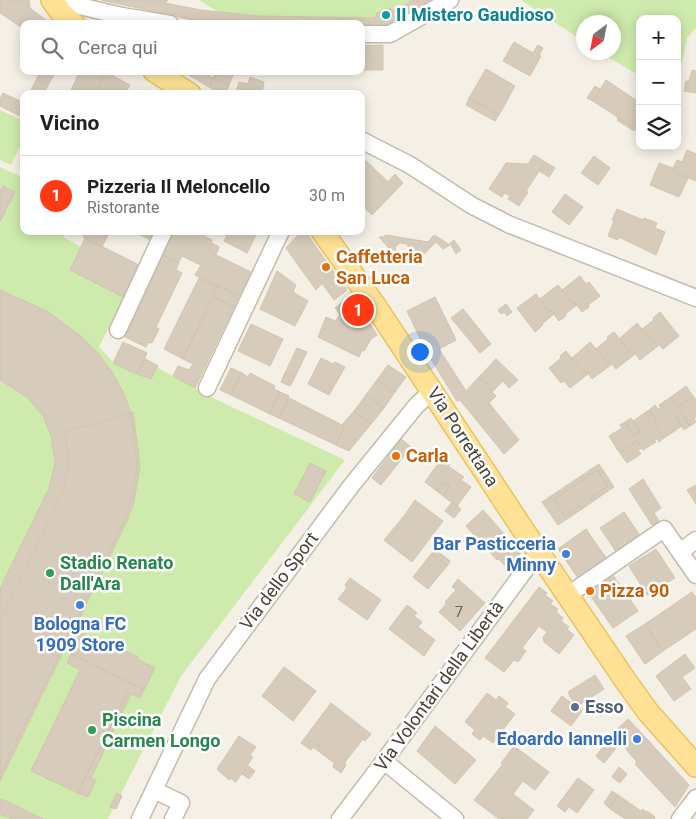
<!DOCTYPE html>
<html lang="it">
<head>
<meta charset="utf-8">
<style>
	:root { --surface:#fff; --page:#f6f6f6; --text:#202124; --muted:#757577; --line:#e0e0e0; --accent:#ff3913 }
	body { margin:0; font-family:Roboto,sans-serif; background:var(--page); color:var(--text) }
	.controls { position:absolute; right:15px; top:15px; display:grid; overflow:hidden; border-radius:10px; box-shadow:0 2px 12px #0003 }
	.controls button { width:45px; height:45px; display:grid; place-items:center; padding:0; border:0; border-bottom:1px solid var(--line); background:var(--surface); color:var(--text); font:25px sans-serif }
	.compass { position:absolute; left:576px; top:15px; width:45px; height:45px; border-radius:50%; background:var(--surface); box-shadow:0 2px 12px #0003; rotate:212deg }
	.you { position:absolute; left:419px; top:351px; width:18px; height:18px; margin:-12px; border:4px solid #fff; border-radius:50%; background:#1a73e8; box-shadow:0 0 0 8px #1a73e833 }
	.badge { display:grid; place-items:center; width:32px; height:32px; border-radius:50%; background:var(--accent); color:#fff; font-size:16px; font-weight:700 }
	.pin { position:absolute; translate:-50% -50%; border:2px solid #fff; box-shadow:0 1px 5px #0006 }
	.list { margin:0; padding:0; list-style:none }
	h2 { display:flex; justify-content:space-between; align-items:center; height:65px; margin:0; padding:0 20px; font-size:21px }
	h2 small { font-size:16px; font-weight:400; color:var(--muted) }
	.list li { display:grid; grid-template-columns:32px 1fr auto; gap:15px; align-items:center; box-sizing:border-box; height:80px; padding:0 20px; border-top:1px solid var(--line) }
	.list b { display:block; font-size:19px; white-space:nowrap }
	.list p { margin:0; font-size:16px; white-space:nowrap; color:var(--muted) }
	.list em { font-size:16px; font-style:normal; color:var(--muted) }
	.icon { flex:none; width:28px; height:28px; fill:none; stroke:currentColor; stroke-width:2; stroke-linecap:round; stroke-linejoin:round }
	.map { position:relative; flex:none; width:696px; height:819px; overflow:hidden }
	.search { position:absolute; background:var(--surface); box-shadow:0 2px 12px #0003; left:20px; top:20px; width:345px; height:55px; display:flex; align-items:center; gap:12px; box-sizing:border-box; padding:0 18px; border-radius:10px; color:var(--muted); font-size:19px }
	.panel { position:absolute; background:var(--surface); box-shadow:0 2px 12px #0003; left:20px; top:90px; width:345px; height:145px; border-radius:10px }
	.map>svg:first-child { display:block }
	.green { fill:#ceebad }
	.building { fill:#d7ccbb; stroke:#d2c4ae }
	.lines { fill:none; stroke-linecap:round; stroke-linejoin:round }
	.minor-casing { stroke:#c3bbab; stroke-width:19 }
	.major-casing { stroke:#ebc25e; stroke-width:24 }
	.minor { stroke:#fff; stroke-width:16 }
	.major { stroke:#ffe295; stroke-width:21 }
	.culture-dot { fill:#0f9aa8; stroke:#fff; stroke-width:2 }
	.food-dot { fill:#e8710a; stroke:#fff; stroke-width:2 }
	.shop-dot { fill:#3f7fe0; stroke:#fff; stroke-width:2 }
	.leisure-dot { fill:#2e9e5b; stroke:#fff; stroke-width:2 }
	.service-dot { fill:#5c6f8a; stroke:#fff; stroke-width:2 }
	.labels { text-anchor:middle; stroke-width:5; stroke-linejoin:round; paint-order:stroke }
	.number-label { font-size:15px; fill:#6c6456 }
	.culture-label { font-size:18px; font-weight:bold; fill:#0d838f; stroke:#fff; text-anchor:start }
	.food-label { font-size:18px; font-weight:bold; fill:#c56008; stroke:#fff; text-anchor:start }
	.street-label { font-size:18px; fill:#484135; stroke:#fff }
	.shop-label { font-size:18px; font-weight:bold; fill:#366cbe; stroke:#fff; text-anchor:end }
	.leisure-label { font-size:18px; font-weight:bold; fill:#27864d; stroke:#fff; text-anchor:start }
	.service-label { font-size:18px; font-weight:bold; fill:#4e5e75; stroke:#fff; text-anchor:start }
</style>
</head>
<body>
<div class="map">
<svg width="696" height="819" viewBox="0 0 696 819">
	<rect width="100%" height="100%" fill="#f4f0e6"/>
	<!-- green -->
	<path class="green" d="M 199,0 L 413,0 L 394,11 L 391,8 L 377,13 L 375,18 L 257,16 L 218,12 Z
		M 521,0 L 696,0 L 696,28 L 687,38 L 677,86 L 677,19 L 640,19 L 640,76 L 601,53 L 614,52 L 614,22 L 584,22 L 583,41 Z
		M 0,110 L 24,121 L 24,138 L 11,165 L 0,160 Z
		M 0,167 L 24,178 L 24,231 L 67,231 L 63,237 L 81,247 L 85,238 L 139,265 L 99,347 L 113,362 L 151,378 L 158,368 L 215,399 L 345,460 L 181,676 L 108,819 L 0,819 Z"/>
	<!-- building -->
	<path class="building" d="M 0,0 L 29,0 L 30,8 L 51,24 L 24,24 L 24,29 L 0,13 Z
		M 101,0 L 168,0 L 165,3 L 201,10 L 257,16 L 375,18 L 377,13 L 391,8 L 394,11 L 413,0 L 437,0 L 401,21 L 384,27 L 361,27 L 361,24 L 211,24 Z
		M 514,42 L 533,53 L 538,45 L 543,48 L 539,55 L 541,56 L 530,76 L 503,61 Z
		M 383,45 L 383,70 L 361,70 L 361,46 Z
		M 486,69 L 515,86 L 499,115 L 469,98 Z
		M 692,70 L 696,71 L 696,93 L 684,91 L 686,81 L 689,81 Z
		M 41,71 L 56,71 L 43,94 L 34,94 L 30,92 Z
		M 80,71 L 95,71 L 104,76 L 94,94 L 69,94 Z
		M 182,71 L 201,71 L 213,78 L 209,87 Z
		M 215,71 L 235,71 L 229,85 L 213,78 Z
		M 106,72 L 130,85 L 125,94 L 94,94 Z
		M 250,77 L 264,82 L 262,94 L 236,92 L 239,82 L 248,84 Z
		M 213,78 L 229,85 L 226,94 L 218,94 L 209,87 Z
		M 606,80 L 640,103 L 640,114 L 631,126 L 593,101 Z
		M 595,86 L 600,89 L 593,101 L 587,98 Z
		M 3,93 L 24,103 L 24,118 L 0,106 L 0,99 Z
		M 469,98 L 499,115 L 495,121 L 466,105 Z
		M 639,115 L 640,123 L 634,131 L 617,120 L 618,118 L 631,126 Z
		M 687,150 L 696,154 L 696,181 L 672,171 L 677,160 L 682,162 Z
		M 534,155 L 545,162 L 526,191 L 528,192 L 519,206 L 508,199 L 510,196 L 504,193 L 502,197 L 489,189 L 506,163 L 528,164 Z
		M 361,156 L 388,182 L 395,174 L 403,183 L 372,215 L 361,204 Z
		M 594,156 L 610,168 L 598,185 L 581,173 Z
		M 545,162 L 555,168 L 549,177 L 539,171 Z
		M 659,163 L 673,168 L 672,171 L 688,178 L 679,197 L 650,185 Z
		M 3,186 L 15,192 L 0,222 L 0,192 Z
		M 565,194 L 583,207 L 569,225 L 552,212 Z
		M 617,209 L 643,220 L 644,218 L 657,223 L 655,228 L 665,232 L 656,255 L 619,237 L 618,240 L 608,236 L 614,221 L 612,220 Z
		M 85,231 L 110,231 L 102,247 L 83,237 Z
		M 133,231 L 157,231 L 152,241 Z
		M 172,231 L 194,231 L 212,240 L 208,251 L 251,272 L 239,296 L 195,275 L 201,265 L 182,256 L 179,262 L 160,254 Z
		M 229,231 L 258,231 L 247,253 L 224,241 Z
		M 302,231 L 305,231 L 333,271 L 316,290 L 286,248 Z
		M 386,235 L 428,242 L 434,235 L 450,245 L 443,249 L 436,242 L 423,255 L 408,253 L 409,248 L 407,244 L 400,243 L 395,247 L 396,254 L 395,255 L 379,237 L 383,237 Z
		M 85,238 L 139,265 L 123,297 L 70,270 Z
		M 454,240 L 461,250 L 456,254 L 450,243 Z
		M 212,243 L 219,247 L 216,255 L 208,251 Z
		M 160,254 L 179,262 L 176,270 L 182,273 L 156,327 L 159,329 L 152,343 L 149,342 L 146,347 L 125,337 L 158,267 L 155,265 Z
		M 277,271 L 296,285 L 293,292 L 308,301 L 295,326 L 260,309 Z
		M 333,271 L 347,290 L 334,300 L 322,283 Z
		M 580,276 L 586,284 L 589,282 L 600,296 L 588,305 L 589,307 L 582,312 L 574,301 L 572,303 L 562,290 Z
		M 199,278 L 217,286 L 183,359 L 164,349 Z
		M 558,285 L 572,303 L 574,301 L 577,305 L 565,314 L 566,316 L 559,321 L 551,310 L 549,312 L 540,299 Z
		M 217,286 L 239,296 L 234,307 L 213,297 Z
		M 0,290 L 47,311 L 82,337 L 98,353 L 112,372 L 123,392 L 131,413 L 137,466 L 131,501 L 119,532 L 0,775 L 0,589 L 49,488 L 55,463 L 51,435 L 43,416 L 28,398 L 0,380 Z
		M 536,294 L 549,312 L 551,310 L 554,314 L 542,324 L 543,325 L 535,332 L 517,308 Z
		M 213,297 L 234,307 L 195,388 L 173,376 L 178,366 L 189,370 L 193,364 L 183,359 Z
		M 353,297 L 377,335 L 371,339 L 364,351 L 362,350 L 359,357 L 318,337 L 326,317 L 335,321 L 340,315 L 335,308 L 346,299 L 347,300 Z
		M 435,297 L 456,340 L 439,349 L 466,391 L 479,377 L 488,384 L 486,386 L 496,396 L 489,403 L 519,440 L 504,454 L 460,400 L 457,401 L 427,353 L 407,311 Z
		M 506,304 L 512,312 L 507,316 L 504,312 L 501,314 L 498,310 Z
		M 463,309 L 491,344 L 480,353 L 451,318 Z
		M 660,312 L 679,336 L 663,349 L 657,342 L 654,344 L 642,329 L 654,320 L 653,318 Z
		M 637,323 L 654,344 L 657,342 L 659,345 L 640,360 L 633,351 L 631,353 L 619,339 Z
		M 251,324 L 283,339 L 270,366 L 238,351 Z
		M 614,332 L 631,353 L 633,351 L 635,354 L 616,369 L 610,362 L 608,363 L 596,349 L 608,339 L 607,337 Z
		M 123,342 L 147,353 L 137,374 L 113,363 Z
		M 590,342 L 608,363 L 610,362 L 611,365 L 592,379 L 587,371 L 584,373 L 572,358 Z
		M 297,348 L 307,352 L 295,377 L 285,373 Z
		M 566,351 L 584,373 L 587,371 L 588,374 L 570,388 L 564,381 L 561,383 L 549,368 L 561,358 L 560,356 Z
		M 144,358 L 158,366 L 151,379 L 137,374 Z
		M 321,358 L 333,364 L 335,362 L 345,367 L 329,395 L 308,384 Z
		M 496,359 L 518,380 L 509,388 L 503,381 L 492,392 L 486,386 L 488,384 L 479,377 Z
		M 388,365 L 406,377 L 395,392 L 377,380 Z
		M 231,368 L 242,373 L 231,395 L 220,390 Z
		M 242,373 L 248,377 L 250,373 L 275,386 L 274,389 L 280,392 L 270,414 L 231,395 Z
		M 285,373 L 295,377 L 290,386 L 281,382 Z
		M 377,380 L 395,392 L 384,408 L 366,395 Z
		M 686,386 L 693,396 L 678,407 L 671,397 Z
		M 280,392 L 289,396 L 279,418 L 270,414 Z
		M 366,395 L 384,408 L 371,424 L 354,411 Z
		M 693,396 L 696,400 L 696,417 L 694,419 L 696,422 L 690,426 L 680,411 L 675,415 L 682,426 L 664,438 L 654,424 L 657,422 L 649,410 L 655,405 L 658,409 L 661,408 L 659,405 L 671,397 L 678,407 Z
		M 289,398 L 344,426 L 336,445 L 279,418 Z
		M 649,410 L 657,422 L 654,424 L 664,438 L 659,442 L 657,439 L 654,440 L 656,442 L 643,450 L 637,441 L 622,451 L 620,447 L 617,449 L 609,436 L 622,428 L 620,425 L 625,422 L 634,436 L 640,432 L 633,421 Z
		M 354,411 L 371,424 L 349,451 L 336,445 L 344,426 L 342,425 Z
		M 680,411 L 690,426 L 684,430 L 675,415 Z
		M 133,412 L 140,466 L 134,502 L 128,519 L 0,781 L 0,621 L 62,493 L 69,464 L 65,432 Z
		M 631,418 L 640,432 L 634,436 L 625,422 Z
		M 401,439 L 411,447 L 381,485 L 372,478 Z
		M 637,441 L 642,448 L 638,450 L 641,454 L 627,463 L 617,449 L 620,447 L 622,451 Z
		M 442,458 L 450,464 L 448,466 L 464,477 L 461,480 L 471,487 L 457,506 L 443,496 L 450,486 L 444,482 L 437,491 L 425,482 Z
		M 310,463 L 326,471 L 310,502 L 294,494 Z
		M 599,464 L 614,487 L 592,502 L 590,499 L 608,486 L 597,470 L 554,499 L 564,516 L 580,506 L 582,509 L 558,525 L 542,502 Z
		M 597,470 L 608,486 L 590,499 L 592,502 L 582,509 L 580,506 L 564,516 L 554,499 Z
		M 643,479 L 661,508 L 654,513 L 659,521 L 652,525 L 629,489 Z
		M 444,482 L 450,486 L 443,496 L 437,491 Z
		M 696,485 L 696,504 L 687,490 Z
		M 415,500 L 443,521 L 412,562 L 384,540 L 404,516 Z
		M 452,502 L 461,509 L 454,518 L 445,511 Z
		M 483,510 L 521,553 L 506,567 L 498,558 L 497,560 L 466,526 Z
		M 624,512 L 641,537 L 617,553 L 600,528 Z
		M 586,529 L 606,558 L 578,578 L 558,549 Z
		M 435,549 L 450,561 L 447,566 L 431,554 Z
		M 656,549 L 675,578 L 647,595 L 629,566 Z
		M 431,554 L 447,566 L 428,589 L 413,577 Z
		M 610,571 L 638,611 L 613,628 L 585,588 Z
		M 350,578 L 381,600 L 367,620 L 338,599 L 347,588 L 345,585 Z
		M 458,579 L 485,603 L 460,631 L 439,612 L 447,603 L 445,602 L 456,590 L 452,587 Z
		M 539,587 L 547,593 L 545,595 L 553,601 L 550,604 L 558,609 L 556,612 L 563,618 L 561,621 L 569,627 L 567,629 L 574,635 L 559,654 L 544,642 L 543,637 L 547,632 L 539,626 L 522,648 L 526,651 L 518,662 L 514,660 L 504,672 L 485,658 Z
		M 692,592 L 696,597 L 696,629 L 663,651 L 645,624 Z
		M 407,605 L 417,613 L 414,616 L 422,622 L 418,627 L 435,640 L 424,656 L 389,629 Z
		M 645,624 L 663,651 L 645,664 L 626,636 Z
		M 81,633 L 99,641 L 100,639 L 138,657 L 137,659 L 155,668 L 144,690 L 71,654 Z
		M 71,654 L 144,690 L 140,698 L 127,692 L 78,793 L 31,771 L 80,670 L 67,663 Z
		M 685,654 L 695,668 L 682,677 L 691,689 L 674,701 L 656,676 Z
		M 284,667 L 316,691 L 293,721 L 262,696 Z
		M 595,675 L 604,689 L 576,707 L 568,692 Z
		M 127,692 L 131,694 L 91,778 L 96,780 L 88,797 L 78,793 Z
		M 487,693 L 496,700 L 499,696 L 508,703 L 505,707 L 515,714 L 493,743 L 483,736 L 480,740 L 472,734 L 475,730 L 465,722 Z
		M 562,696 L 582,711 L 571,726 L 551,711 Z
		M 331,703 L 371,734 L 365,741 L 363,739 L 345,762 L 346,765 L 341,773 L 333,767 L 334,763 L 313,747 L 311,750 L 301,743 Z
		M 628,719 L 646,738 L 630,754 L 621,742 L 604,763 L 596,756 L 613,733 Z
		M 435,726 L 476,760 L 455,784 L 417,751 Z
		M 239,736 L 256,747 L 250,755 L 253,757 L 236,782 L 230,778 L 229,780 L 217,769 Z
		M 646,738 L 689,785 L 675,807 L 635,764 L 637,762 L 630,754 Z
		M 514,746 L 549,772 L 535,790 L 523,781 L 513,794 L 534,810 L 527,819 L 499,819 L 474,800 L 503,764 L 501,763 Z
		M 248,766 L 255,771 L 249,779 L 242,774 Z
		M 619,767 L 627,774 L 620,783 L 612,777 Z
		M 578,778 L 594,790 L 577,813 L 569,807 L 565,812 L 557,806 Z
		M 612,791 L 618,795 L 609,808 L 604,803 Z
		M 117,793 L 122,796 L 116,809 L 110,807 Z
		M 618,795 L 641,811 L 643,809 L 646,812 L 647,811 L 655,817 L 654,819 L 625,819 L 609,808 Z
		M 0,799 L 6,801 L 43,819 L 11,819 L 0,814 Z"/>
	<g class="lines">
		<!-- minor casing -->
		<g class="minor-casing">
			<path id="minor" d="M 54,0 L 122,16 L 170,24
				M 361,34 L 390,34 L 450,0
				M 361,140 L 410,165 L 471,205 L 508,224 L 696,298
				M 118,330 L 164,231
				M 207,388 L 281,231
				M 680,552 L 696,575
				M 568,595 L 664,529 L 680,552 L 696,540
				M 384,761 L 455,819
				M 154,790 L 181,803 L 173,819
				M 140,819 L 207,679 L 351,486 L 416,406 L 432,391
				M 340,819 L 384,761 L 528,566 L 539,553
				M 680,819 L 696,798"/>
		</g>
		<!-- major casing -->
		<g class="major-casing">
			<path id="major" d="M 52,0 L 62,14 L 74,24
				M 154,71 L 190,94
				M 322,231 L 376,307 L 518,522 L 625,680 L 648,712 L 696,766"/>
		</g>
		<!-- minor -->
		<use href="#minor" class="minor"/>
		<!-- major -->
		<use href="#major" class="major"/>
	</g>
	<!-- markers -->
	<circle class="culture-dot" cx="386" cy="15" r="5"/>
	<g class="food-dot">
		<circle cx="326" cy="267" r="5"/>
		<circle cx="396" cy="456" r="5"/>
		<circle cx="590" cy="591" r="5"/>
	</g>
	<g class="shop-dot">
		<circle cx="566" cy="554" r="5"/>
		<circle cx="80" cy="605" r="5"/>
		<circle cx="637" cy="739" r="5"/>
	</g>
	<g class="leisure-dot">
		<circle cx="50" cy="573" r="5"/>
		<circle cx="92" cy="730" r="5"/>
	</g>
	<circle class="service-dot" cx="575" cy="707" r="5"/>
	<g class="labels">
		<!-- number labels -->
		<g class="number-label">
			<text x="459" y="617">7</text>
		</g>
		<!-- culture labels -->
		<g class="culture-label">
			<text x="396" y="21">II Mistero Gaudioso</text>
		</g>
		<!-- food labels -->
		<g class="food-label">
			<text x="336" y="263">Caffetteria<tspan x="336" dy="21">San Luca</tspan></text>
			<text x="406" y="462">Carla</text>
			<text x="600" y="597">Pizza 90</text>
		</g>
		<!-- street labels -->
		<g class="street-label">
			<text transform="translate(463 437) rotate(57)" y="6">Via Porrettana</text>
			<text transform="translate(279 581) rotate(-53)" y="6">Via dello Sport</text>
			<text transform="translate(439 686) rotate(-54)" y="6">Via Volontari della Libertà</text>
		</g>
		<!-- shop labels -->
		<g class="shop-label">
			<text x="556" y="550">Bar Pasticceria<tspan x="556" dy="21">Minny</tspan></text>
			<text x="80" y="630" text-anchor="middle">Bologna FC<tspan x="80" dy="21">1909 Store</tspan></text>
			<text x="627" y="745">Edoardo Iannelli</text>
		</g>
		<!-- leisure labels -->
		<g class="leisure-label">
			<text x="60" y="569">Stadio Renato<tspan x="60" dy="21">Dall'Ara</tspan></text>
			<text x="102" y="726">Piscina<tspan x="102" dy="21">Carmen Longo</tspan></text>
		</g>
		<!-- service labels -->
		<g class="service-label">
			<text x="585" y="713">Esso</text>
		</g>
	</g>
</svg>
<div class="controls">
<button>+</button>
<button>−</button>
<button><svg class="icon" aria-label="layers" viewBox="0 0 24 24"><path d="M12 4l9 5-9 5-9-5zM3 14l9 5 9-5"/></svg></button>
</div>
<svg class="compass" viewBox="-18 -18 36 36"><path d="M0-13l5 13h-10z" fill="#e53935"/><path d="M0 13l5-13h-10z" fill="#757577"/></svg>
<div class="you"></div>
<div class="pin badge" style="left:358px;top:310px">1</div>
<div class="search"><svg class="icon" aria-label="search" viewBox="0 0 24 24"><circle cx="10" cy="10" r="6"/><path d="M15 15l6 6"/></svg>Cerca qui</div>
<section class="panel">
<h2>Vicino<small></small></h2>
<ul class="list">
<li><span class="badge">1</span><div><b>Pizzeria Il Meloncello</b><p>Ristorante</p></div><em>30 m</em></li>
</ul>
</section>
</div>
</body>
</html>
